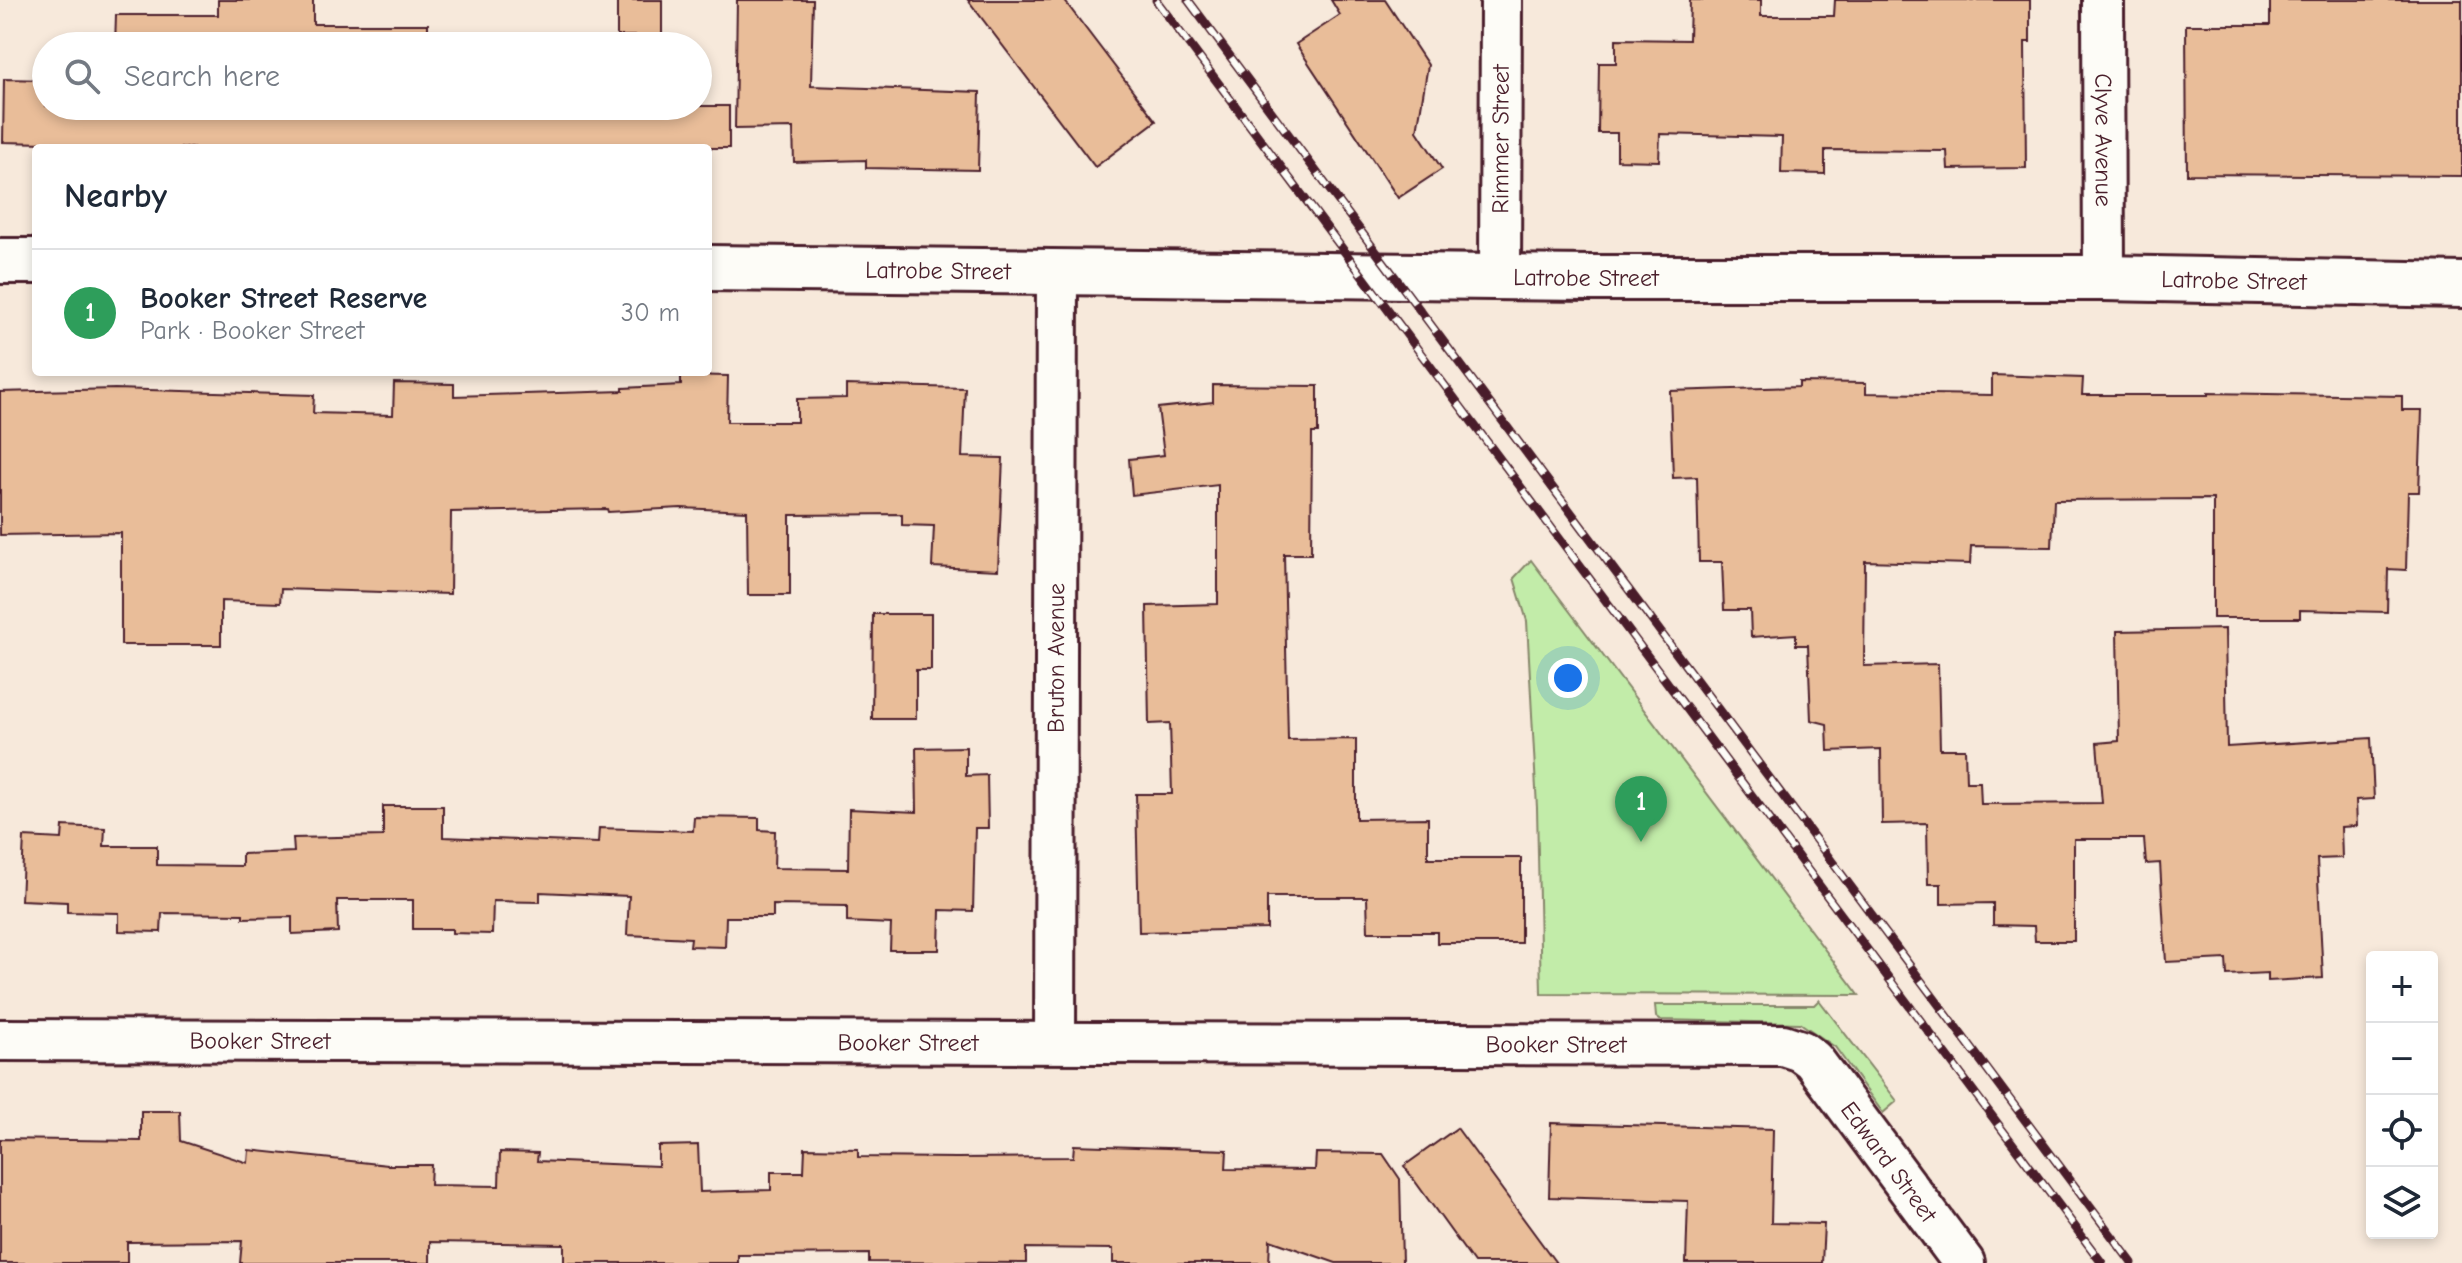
<!DOCTYPE html>
<html lang="en">
<head>
<meta charset="utf-8">
<style>
	:root { --surface:#fff; --page:#f6f6f7; --text:#1f2937; --muted:#747a83; --line:#e0e1e3; --accent:#d1495b }
	body { margin:0; font-family:"Comic Neue",sans-serif; background:var(--page); color:var(--text) }
	.controls { position:absolute; right:24px; bottom:24px; display:grid; overflow:hidden; border-radius:8px; box-shadow:0 4px 12px #0003 }
	.controls button { width:72px; height:72px; display:grid; place-items:center; padding:0; border:0; border-bottom:2px solid var(--line); background:var(--surface); color:var(--text); font:40px sans-serif }
	.you { position:absolute; left:1568px; top:678px; width:28px; height:28px; margin:-20px; border:6px solid #fff; border-radius:50%; background:#1a73e8; box-shadow:0 0 0 12px #1a73e833 }
	.badge { display:grid; place-items:center; width:52px; height:52px; border-radius:50%; background:var(--accent); color:#fff; font-size:26px; font-weight:700 }
	.pin { position:absolute; translate:-50% -66px; filter:drop-shadow(0 2px 4px #0008) }
	.pin::after { content:''; position:absolute; top:42px; width:28px; height:24px; background:inherit; clip-path:polygon(0 0,100% 0,50% 100%) }
	.list { margin:0; padding:0; list-style:none }
	h2 { display:flex; justify-content:space-between; align-items:center; height:104px; margin:0; padding:0 32px; font-size:34px }
	h2 small { font-size:26px; font-weight:400; color:var(--muted) }
	.list li { display:grid; grid-template-columns:52px 1fr auto; gap:24px; align-items:center; box-sizing:border-box; height:128px; padding:0 32px; border-top:2px solid var(--line) }
	.list b { display:block; font-size:30px; white-space:nowrap }
	.list p { margin:0; font-size:26px; white-space:nowrap; color:var(--muted) }
	.list em { font-size:26px; font-style:normal; color:var(--muted) }
	.icon { flex:none; width:44px; height:44px; fill:none; stroke:currentColor; stroke-width:2; stroke-linecap:round; stroke-linejoin:round }
	.map { position:relative; flex:none; width:2462px; height:1263px; overflow:hidden }
	.search { position:absolute; background:var(--surface); box-shadow:0 4px 12px #0003; left:32px; top:32px; width:680px; height:88px; display:flex; align-items:center; gap:20px; box-sizing:border-box; padding:0 28px; border-radius:44px; color:var(--muted); font-size:30px }
	.panel { position:absolute; background:var(--surface); box-shadow:0 4px 12px #0003; left:32px; top:144px; width:680px; height:232px; border-radius:8px }
	.map>svg:first-child { display:block }
	.green { fill:#c2eca9; stroke:#86866a; stroke-width:2 }
	.building { fill:#e9bd99; stroke:#4a1f2b; stroke-width:2 }
	.lines { fill:none; stroke-linecap:round; stroke-linejoin:round }
	.street-casing { stroke:#4a1f2b; stroke-width:46 }
	.secondary-casing { stroke:#4a1f2b; stroke-width:50 }
	.street { stroke:#fdfcf7; stroke-width:40 }
	.secondary { stroke:#fdfcf7; stroke-width:44 }
	.rail-casing { stroke:#4a1f2b; stroke-width:9 }
	.rail { stroke:#fdfcf7; stroke-width:6; stroke-dasharray:18; stroke-linecap:butt }
	.labels { text-anchor:middle; stroke-width:6; stroke-linejoin:round; paint-order:stroke }
	.street-label { font-size:24px; fill:#4a1f2b; stroke:#fdfcf7 }
</style>
</head>
<body>
<div class="map">
<svg width="2462" height="1263" viewBox="0 0 2462 1263">
	<rect width="100%" height="100%" fill="#f7e9db"/>
	<filter id="ink" filterUnits="userSpaceOnUse"><feTurbulence type="fractalNoise" baseFrequency=".0125" numOctaves="2"/><feDisplacementMap in="SourceGraphic" scale="16" xChannelSelector="R" yChannelSelector="G"/><feConvolveMatrix kernelMatrix="1 2 1 2 8 2 1 2 1" color-interpolation-filters="sRGB"/></filter>
	<g filter="url(#ink)">
		<!-- green -->
		<path class="green" d="M 1531,560 L 1859,995 L 1541,994 L 1537,808 L 1527,621 L 1514,578 Z
			M 1819,1000 L 1897,1101 L 1883,1113 L 1835,1047 L 1800,1023 L 1660,1020 L 1656,1017 L 1655,1005 L 1814,1005 Z"/>
		<!-- building -->
		<path class="building" d="M 218,0 L 313,0 L 313,24 L 428,24 L 428,46 L 115,46 L 116,15 L 218,15 Z
			M 617,0 L 662,0 L 662,36 L 617,36 Z
			M 737,0 L 813,0 L 811,86 L 980,92 L 978,170 L 866,168 L 866,160 L 794,162 L 793,128 L 735,129 Z
			M 968,0 L 1064,0 L 1156,121 L 1095,167 Z
			M 1331,0 L 1385,0 L 1428,65 L 1417,131 L 1442,169 L 1398,198 L 1296,44 L 1340,15 Z
			M 1690,0 L 1761,0 L 1761,16 L 1834,16 L 1835,0 L 2030,0 L 2030,42 L 2025,42 L 2026,168 L 1948,169 L 1947,151 L 1825,150 L 1825,174 L 1781,173 L 1782,137 L 1660,134 L 1659,161 L 1617,160 L 1617,133 L 1598,133 L 1599,63 L 1616,63 L 1616,39 L 1689,40 Z
			M 2270,0 L 2462,0 L 2462,176 L 2187,174 L 2186,25 L 2270,25 Z
			M 4,79 L 46,80 L 46,106 L 729,106 L 729,148 L 45,148 L 45,143 L 3,142 Z
			M 681,375 L 728,376 L 727,422 L 797,422 L 797,399 L 846,398 L 846,385 L 965,388 L 962,457 L 1003,458 L 998,570 L 932,567 L 934,526 L 902,525 L 902,514 L 790,515 L 790,595 L 748,595 L 747,511 L 681,508 L 608,512 L 607,509 L 451,512 L 450,594 L 281,589 L 280,603 L 221,601 L 221,645 L 121,645 L 121,533 L 0,535 L 0,392 L 115,389 L 314,395 L 313,413 L 393,415 L 394,383 L 454,384 L 454,396 L 623,391 L 623,388 L 681,385 Z
			M 1992,375 L 2083,378 L 2082,395 L 2208,395 L 2208,393 L 2402,396 L 2402,410 L 2422,410 L 2419,492 L 2408,492 L 2406,570 L 2388,569 L 2387,612 L 2300,610 L 2300,618 L 2213,618 L 2213,499 L 2054,500 L 2052,547 L 1971,546 L 1970,564 L 1865,561 L 1864,666 L 1938,664 L 1940,749 L 1965,749 L 1966,782 L 1980,782 L 1981,804 L 2102,803 L 2097,743 L 2119,741 L 2117,631 L 2225,629 L 2227,747 L 2371,738 L 2374,799 L 2356,800 L 2357,826 L 2341,827 L 2342,858 L 2317,859 L 2323,978 L 2268,981 L 2268,973 L 2227,975 L 2226,959 L 2166,962 L 2160,863 L 2146,864 L 2144,839 L 2074,839 L 2074,941 L 2035,941 L 2034,926 L 1993,925 L 1993,903 L 1941,904 L 1941,884 L 1928,884 L 1927,823 L 1882,824 L 1881,749 L 1828,751 L 1827,724 L 1811,720 L 1808,645 L 1796,645 L 1796,634 L 1751,637 L 1750,610 L 1724,610 L 1722,562 L 1699,562 L 1697,477 L 1673,478 L 1670,391 L 1799,387 L 1799,382 L 1866,383 L 1866,393 L 1992,395 Z
			M 1213,385 L 1318,386 L 1318,433 L 1312,433 L 1311,554 L 1284,554 L 1288,740 L 1356,739 L 1356,819 L 1428,818 L 1428,858 L 1521,858 L 1521,943 L 1437,943 L 1437,932 L 1368,932 L 1367,897 L 1267,897 L 1267,929 L 1139,932 L 1136,794 L 1172,794 L 1170,723 L 1149,724 L 1147,606 L 1218,604 L 1218,485 L 1132,495 L 1129,459 L 1164,455 L 1158,408 L 1213,402 Z
			M 873,614 L 931,614 L 931,670 L 916,670 L 916,719 L 872,719 Z
			M 966,747 L 966,776 L 987,775 L 988,828 L 975,828 L 973,911 L 940,910 L 939,950 L 890,950 L 891,924 L 847,922 L 847,906 L 773,905 L 773,917 L 726,917 L 725,947 L 690,946 L 691,938 L 627,935 L 629,896 L 540,892 L 540,902 L 493,901 L 492,934 L 452,933 L 452,929 L 413,929 L 413,900 L 337,900 L 338,932 L 292,934 L 292,917 L 243,918 L 243,914 L 162,913 L 161,932 L 119,931 L 119,913 L 67,912 L 67,902 L 21,900 L 24,837 L 62,839 L 63,826 L 105,828 L 104,846 L 157,846 L 157,865 L 242,866 L 242,854 L 294,852 L 293,838 L 383,836 L 383,806 L 443,806 L 443,837 L 598,843 L 599,828 L 693,831 L 694,817 L 759,818 L 759,830 L 775,831 L 774,868 L 848,869 L 849,809 L 917,812 L 916,748 Z
			M 141,1111 L 180,1111 L 181,1141 L 248,1163 L 249,1150 L 388,1165 L 431,1165 L 430,1185 L 499,1186 L 500,1152 L 538,1153 L 537,1161 L 658,1166 L 658,1146 L 698,1145 L 700,1192 L 771,1190 L 771,1172 L 804,1172 L 805,1148 L 858,1149 L 858,1157 L 956,1158 L 1073,1157 L 1074,1145 L 1227,1150 L 1226,1169 L 1315,1170 L 1316,1153 L 1383,1154 L 1400,1179 L 1402,1263 L 1336,1263 L 1270,1240 L 1269,1263 L 1113,1263 L 1113,1249 L 1026,1248 L 1026,1263 L 869,1262 L 869,1254 L 738,1255 L 738,1263 L 564,1263 L 564,1244 L 430,1242 L 430,1263 L 240,1263 L 242,1241 L 127,1242 L 127,1263 L 0,1263 L 0,1139 L 141,1141 Z
			M 1551,1123 L 1773,1129 L 1771,1223 L 1824,1224 L 1822,1263 L 1686,1263 L 1688,1201 L 1549,1197 Z
			M 1457,1128 L 1556,1263 L 1474,1263 L 1404,1166 Z"/>
		<g class="lines">
			<!-- street casing -->
			<g class="street-casing">
				<g id="street">
					<path id="s1" d="M 2103,0 L 2104,278"/>
					<path id="s2" d="M 1500,277 L 1501,0"/>
					<path id="s3" d="M 0,1040 L 1783,1045 L 1801,1051 L 1813,1060 L 1964,1263"/>
					<path id="s4" d="M 1055,1042 L 1057,272"/>
				</g>
			</g>
			<!-- secondary casing -->
			<g class="secondary-casing">
				<g id="secondary">
					<path d="M 0,261 L 36,261"/>
					<path id="s5" d="M 708,268 L 1590,278 L 2104,278 L 2462,285"/>
				</g>
			</g>
			<!-- street -->
			<use href="#street" class="street"/>
			<!-- secondary -->
			<use href="#secondary" class="secondary"/>
			<!-- rail casing -->
			<g class="rail-casing">
				<path id="rail" d="M 1156,0 L 2102,1263
					M 1188,0 L 2132,1263"/>
			</g>
			<!-- rail -->
			<use href="#rail" class="rail"/>
		</g>
	</g>
	<g class="labels">
		<!-- street labels -->
		<g class="street-label">
			<text dy="8" stroke="none"><textPath href="#s2" startOffset="138">Rimmer Street</textPath></text>
			<text dy="8" stroke="none"><textPath href="#s1" startOffset="140">Clyve Avenue</textPath></text>
			<text dy="8" stroke="none"><textPath href="#s5" startOffset="230">Latrobe Street</textPath></text>
			<text dy="8" stroke="none"><textPath href="#s5" startOffset="878">Latrobe Street</textPath></text>
			<text dy="8" stroke="none"><textPath href="#s5" startOffset="1526">Latrobe Street</textPath></text>
			<text dy="8" stroke="none"><textPath href="#s4" startOffset="384">Bruton Avenue</textPath></text>
			<text dy="8" stroke="none"><textPath href="#s3" startOffset="260">Booker Street</textPath></text>
			<text dy="8" stroke="none"><textPath href="#s3" startOffset="908">Booker Street</textPath></text>
			<text dy="8" stroke="none"><textPath href="#s3" startOffset="1556">Booker Street</textPath></text>
			<text dy="8" stroke="none"><textPath href="#s3" startOffset="1944">Edward Street</textPath></text>
		</g>
	</g>
</svg>
<div class="controls">
<button>+</button>
<button>−</button>
<button><svg class="icon" aria-label="locate" viewBox="0 0 24 24"><circle cx="12" cy="12" r="6"/><path d="M12 2v4M12 18v4M2 12h4M18 12h4"/></svg></button>
<button><svg class="icon" aria-label="layers" viewBox="0 0 24 24"><path d="M12 4l9 5-9 5-9-5zM3 14l9 5 9-5"/></svg></button>
</div>
<div class="you"></div>
<div class="pin badge" style="left:1641px;top:842px;background:#2e9e5b">1</div>
<div class="search"><svg class="icon" aria-label="search" viewBox="0 0 24 24"><circle cx="10" cy="10" r="6"/><path d="M15 15l6 6"/></svg>Search here</div>
<section class="panel">
<h2>Nearby<small></small></h2>
<ul class="list">
<li><span class="badge" style="background:#2e9e5b">1</span><div><b>Booker Street Reserve</b><p>Park · Booker Street</p></div><em>30 m</em></li>
</ul>
</section>
</div>
</body>
</html>
